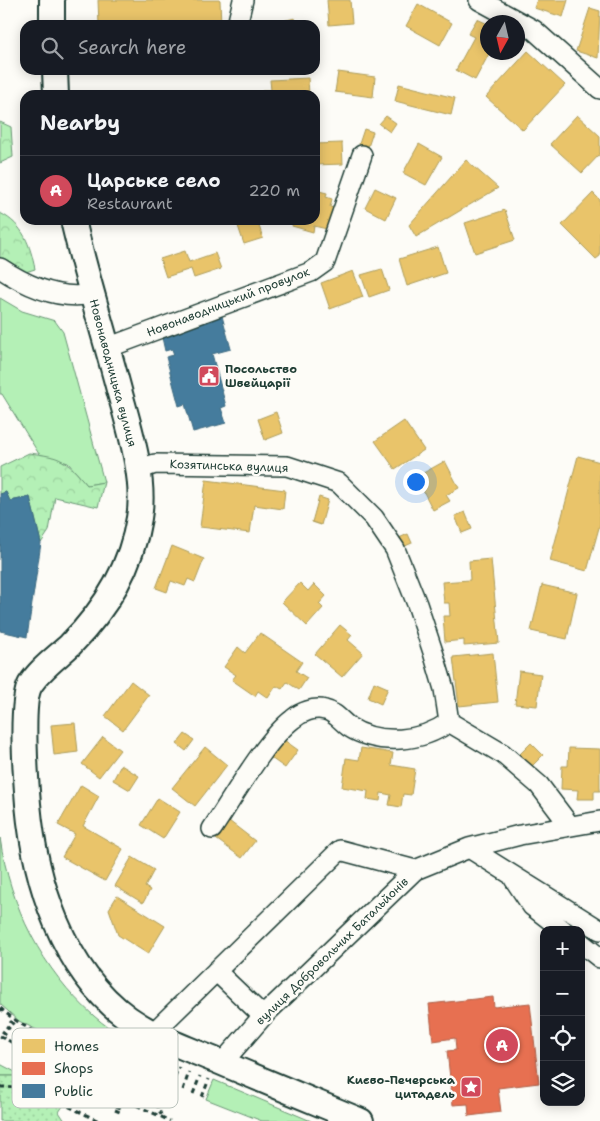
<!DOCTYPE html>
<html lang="en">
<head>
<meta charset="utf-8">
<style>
	:root { --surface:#171b24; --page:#20242c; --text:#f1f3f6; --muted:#9ea1a6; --line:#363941; --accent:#d1495b }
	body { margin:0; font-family:"Shantell Sans",sans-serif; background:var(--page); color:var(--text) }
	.controls { position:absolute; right:15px; bottom:15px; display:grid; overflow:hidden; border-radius:10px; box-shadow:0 2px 12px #0003 }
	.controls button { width:45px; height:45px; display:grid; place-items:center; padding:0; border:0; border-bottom:1px solid var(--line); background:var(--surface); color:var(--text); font:25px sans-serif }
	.compass { position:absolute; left:480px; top:15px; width:45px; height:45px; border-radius:50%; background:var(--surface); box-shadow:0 2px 12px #0003; rotate:188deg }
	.you { position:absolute; left:415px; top:481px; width:18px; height:18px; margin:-12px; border:4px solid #fff; border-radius:50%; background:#1a73e8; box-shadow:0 0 0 8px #1a73e833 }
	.badge { display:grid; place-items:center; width:32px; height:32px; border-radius:50%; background:var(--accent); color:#fff; font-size:16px; font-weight:700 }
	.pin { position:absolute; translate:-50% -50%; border:2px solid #fff; box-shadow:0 1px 5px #0006 }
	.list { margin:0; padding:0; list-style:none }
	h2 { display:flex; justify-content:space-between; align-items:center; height:65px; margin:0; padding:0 20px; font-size:21px }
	h2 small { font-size:16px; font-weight:400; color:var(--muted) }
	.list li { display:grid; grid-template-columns:32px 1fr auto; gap:15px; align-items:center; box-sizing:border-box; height:70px; padding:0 20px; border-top:1px solid var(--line) }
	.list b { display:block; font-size:19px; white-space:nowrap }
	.list p { margin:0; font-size:16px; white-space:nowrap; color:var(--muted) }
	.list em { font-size:16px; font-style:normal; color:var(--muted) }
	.icon { flex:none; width:28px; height:28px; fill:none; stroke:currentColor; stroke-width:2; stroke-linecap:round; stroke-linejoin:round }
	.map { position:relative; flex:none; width:600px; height:1121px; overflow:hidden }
	.search { position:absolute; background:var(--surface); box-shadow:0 2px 12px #0003; left:20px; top:20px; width:300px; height:55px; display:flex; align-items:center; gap:12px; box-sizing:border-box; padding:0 18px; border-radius:15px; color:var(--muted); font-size:19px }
	.panel { position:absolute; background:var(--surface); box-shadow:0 2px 12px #0003; left:20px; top:90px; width:300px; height:135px; border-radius:15px }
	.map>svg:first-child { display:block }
	.grass { fill:#b4f0b6; stroke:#6a9675 }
	.forest { fill:url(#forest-crowns); stroke:#6a9675 }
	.park { fill:url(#park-dots); stroke:#6a9675 }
	.homes { fill:#e9c46a; stroke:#ac9c5a }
	.shops { fill:#e76f51; stroke:#ab6048 }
	.public { fill:#457b9d; stroke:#3a687e }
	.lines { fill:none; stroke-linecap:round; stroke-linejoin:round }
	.minor-casing { stroke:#1f3d34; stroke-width:22 }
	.major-casing { stroke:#1f3d34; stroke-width:28 }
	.path { stroke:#1f3d34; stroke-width:3; stroke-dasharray:5 4; stroke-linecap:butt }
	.minor { stroke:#fdfcf7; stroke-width:19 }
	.major { stroke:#fdfcf7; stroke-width:24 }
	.labels { text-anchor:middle; stroke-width:5; stroke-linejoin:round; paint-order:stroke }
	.street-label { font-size:12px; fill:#1f3d34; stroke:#fdfcf7 }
	.poi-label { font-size:12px; font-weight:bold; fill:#1f3d34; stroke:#fdfcf7; text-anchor:start }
	.key { fill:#fdfcf7; stroke:#bac3bc; stroke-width:1 }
	.key-label { font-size:14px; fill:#1f3d34 }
</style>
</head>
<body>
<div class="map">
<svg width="600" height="1121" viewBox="0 0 600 1121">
	<defs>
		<pattern id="forest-crowns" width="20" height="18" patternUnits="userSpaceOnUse" patternTransform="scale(1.25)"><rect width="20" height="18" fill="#b4f0b6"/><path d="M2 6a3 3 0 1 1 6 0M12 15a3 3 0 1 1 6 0" fill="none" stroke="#9acf9d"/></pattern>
		<pattern id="park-dots" width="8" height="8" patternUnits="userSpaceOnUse" patternTransform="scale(1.25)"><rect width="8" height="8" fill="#b4f0b6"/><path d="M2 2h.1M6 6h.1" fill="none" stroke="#9acf9d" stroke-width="1.8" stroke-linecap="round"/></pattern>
	</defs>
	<rect width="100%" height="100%" fill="#fdfcf7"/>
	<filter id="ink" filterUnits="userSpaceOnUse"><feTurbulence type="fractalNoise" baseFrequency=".02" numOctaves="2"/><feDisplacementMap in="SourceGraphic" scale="10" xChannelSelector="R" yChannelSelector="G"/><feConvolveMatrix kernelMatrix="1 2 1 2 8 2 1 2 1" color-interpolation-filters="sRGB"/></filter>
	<g filter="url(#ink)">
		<!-- grass -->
		<path class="grass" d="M 0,298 L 22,311 L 55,321 L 63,332 L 104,482 L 87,485 L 68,463 L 39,454 L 2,394 L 0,394 Z
			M 0,838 C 10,906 42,970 94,1016 C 114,1034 142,1047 165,1060 L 157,1080 L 43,1033 L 19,1021 L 0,1004 Z
			M 0,1064 L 23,1076 L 0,1076 Z
			M 214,1080 L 311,1121 L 262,1121 L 206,1099 Z"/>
		<!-- forest -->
		<path class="forest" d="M 0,122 L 11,127 L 13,157 L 0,163 Z
			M 0,213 C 24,225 30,245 35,269 L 16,275 L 0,264 Z
			M 29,453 C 62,457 65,459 87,485 L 104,482 L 98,507 L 55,497 L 49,531 L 41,543 L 30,497 L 10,501 L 6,492 L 0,494 L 0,467 Z"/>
		<!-- park -->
		<path class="park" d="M 0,1076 L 23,1076 L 69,1097 L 59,1112 L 65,1121 L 0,1121 Z"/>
		<!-- homes -->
		<path class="homes" d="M 98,0 L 220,0 L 221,25 L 99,25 Z
			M 327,0 L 350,0 L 352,23 L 329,25 Z
			M 537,0 L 568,0 L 563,17 L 534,8 Z
			M 418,4 L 452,23 L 440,45 L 406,26 Z
			M 590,8 L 600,11 L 598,58 L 576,51 Z
			M 295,18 L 297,25 L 275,25 L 274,23 Z
			M 477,19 L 488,24 L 486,44 L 488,52 L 490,52 L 475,80 L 456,70 L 474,37 L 468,34 Z
			M 528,51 L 565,85 L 523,130 L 486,97 Z
			M 338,72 L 375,77 L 373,97 L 335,92 Z
			M 308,78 L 309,95 L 263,95 L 263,90 L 271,90 L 270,80 Z
			M 399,84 L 455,98 L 451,115 L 395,101 Z
			M 577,115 L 600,136 L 600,154 L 582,173 L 550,144 Z
			M 386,116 L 396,123 L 390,132 L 379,124 Z
			M 364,129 L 373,132 L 368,147 L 359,144 Z
			M 342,143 L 343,164 L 315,165 L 315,144 Z
			M 419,144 L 442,157 L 426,185 L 403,173 Z
			M 466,160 L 498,188 L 416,237 L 409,225 Z
			M 375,188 L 396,198 L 386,219 L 365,208 Z
			M 315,190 L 327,193 L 326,197 L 332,199 L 330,207 L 333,208 L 327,229 L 314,226 L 313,232 L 292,226 L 293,220 L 315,220 Z
			M 593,193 L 600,200 L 600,256 L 596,259 L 562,225 Z
			M 505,210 L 515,240 L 475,253 L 465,223 Z
			M 246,220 L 257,220 L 263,238 L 244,244 L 237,223 Z
			M 438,247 L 446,273 L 407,286 L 399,259 Z
			M 185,251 L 189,262 L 215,253 L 221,269 L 194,278 L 191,269 L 166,277 L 160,259 Z
			M 382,269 L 389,290 L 369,297 L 361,275 Z
			M 353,271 L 363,297 L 330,309 L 321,283 Z
			M 276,412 L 283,433 L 265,440 L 258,419 Z
			M 404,421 L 424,450 L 395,469 L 375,441 Z
			M 578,456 L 600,462 L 600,524 L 587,571 L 550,561 Z
			M 445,461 L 459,488 L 446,495 L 450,501 L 433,510 L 416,477 Z
			M 206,480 L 285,490 L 283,509 L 254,505 L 250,533 L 200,527 Z
			M 319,497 L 328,500 L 321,525 L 312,522 Z
			M 465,512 L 472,529 L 462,533 L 455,516 Z
			M 408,534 L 412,543 L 403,547 L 399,538 Z
			M 172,546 L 204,559 L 195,582 L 188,579 L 185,586 L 171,581 L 167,592 L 156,588 Z
			M 491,559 L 499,643 L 464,646 L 464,640 L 445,642 L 443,616 L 450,616 L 449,603 L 444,603 L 442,582 L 470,580 L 469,561 Z
			M 300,583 L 308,591 L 314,584 L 326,596 L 319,604 L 323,608 L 307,626 L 282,602 Z
			M 542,585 L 577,593 L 567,639 L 531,631 Z
			M 340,625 L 352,635 L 348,640 L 363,653 L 342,677 L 315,654 Z
			M 260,633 L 302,662 L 296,671 L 307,678 L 299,690 L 287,682 L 282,689 L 276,686 L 268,698 L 258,691 L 255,696 L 232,680 L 236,675 L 224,667 L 238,647 L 245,653 Z
			M 493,653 L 498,702 L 459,706 L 453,657 Z
			M 519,671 L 541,674 L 537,706 L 515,704 Z
			M 131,681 L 149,695 L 123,730 L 105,716 Z
			M 374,682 L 388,688 L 381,704 L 368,698 Z
			M 75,723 L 78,752 L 54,755 L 51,725 Z
			M 185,734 L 194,740 L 186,751 L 177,744 Z
			M 103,737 L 120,750 L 99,777 L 82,764 Z
			M 284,740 L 298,750 L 285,768 L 271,758 Z
			M 531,743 L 543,755 L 530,768 L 518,756 Z
			M 205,747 L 227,765 L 195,806 L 172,788 Z
			M 361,748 L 393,753 L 391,765 L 415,769 L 411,795 L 403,794 L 401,807 L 389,805 L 391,795 L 381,793 L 380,801 L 367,799 L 368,791 L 342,787 L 346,758 L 359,760 Z
			M 569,748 L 600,749 L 600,791 L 594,791 L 594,799 L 577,799 L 578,790 L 561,789 L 562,766 L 568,766 Z
			M 121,765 L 139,776 L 130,790 L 113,780 Z
			M 81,785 L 99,796 L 83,826 L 123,849 L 105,881 L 62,857 L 75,834 L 58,825 Z
			M 158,798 L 180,812 L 163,839 L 141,825 Z
			M 229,821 L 255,841 L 242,858 L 216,839 Z
			M 132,857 L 154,870 L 145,887 L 150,890 L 143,903 L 115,886 Z
			M 117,896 L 165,926 L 148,954 L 118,935 L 109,909 Z"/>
		<!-- shops -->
		<path class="shops" d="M 493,997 L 494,1007 L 530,1003 L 539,1083 L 498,1088 L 501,1112 L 469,1116 L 468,1104 L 453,1105 L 447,1051 L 456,1050 L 455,1038 L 433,1041 L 429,1004 Z"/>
		<!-- public -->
		<path class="public" d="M 222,316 L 231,349 L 212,354 L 226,406 L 221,408 L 226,423 L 193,432 L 185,404 L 179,406 L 166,357 L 174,355 L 172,349 L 165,351 L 161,333 Z
			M 6,492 L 10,501 L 30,497 L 41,543 L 27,637 L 0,631 L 0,494 Z"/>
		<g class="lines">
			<!-- minor casing -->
			<g class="minor-casing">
				<path id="minor" d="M 479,0 L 534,30 L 600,89
					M 237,25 L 243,0
					M 0,268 C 27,286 59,301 92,294
					M 107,348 L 311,272 L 325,262 L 362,155
					M 137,470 L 155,464 L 287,466 L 339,483 L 374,518 L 395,549 L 417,604 L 433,652 L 444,689 L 449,722 L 503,754 L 539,785 L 570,826
					M 212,829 C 233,798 265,740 293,719 C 301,712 314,707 325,710 C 335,712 341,721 349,727 C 379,746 422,742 449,722
					M 469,848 L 600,930
					M 514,879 L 532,906 L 563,930
					M 581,943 L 600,958
					M 216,971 L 263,1016
					M 153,1033 L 340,850 L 415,870
					M 222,1063 L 263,1016 L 415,870 L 469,848 L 520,835 L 600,821"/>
			</g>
			<!-- major casing -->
			<g class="major-casing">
				<path id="major" d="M 52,0 L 52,25
					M 55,70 L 56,95
					M 73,220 C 86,277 104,333 119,390 C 129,427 146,479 139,518 C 131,568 105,610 70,645 C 57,657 39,670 30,685 C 20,703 26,780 28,804 C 35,881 62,970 128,1018 C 155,1037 185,1048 215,1060 C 264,1081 313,1101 361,1121"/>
			</g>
			<!-- path -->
			<path class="path" d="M 0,1008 C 41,1044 100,1058 149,1083 L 161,1115
				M 10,1021 L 15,1026
				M 6,1026 L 11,1030
				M 2,1031 L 7,1035
				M 0,1036 L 81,1079 L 170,1121
				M 40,1041 L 49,1045
				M 37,1046 L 46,1050
				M 35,1051 L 44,1055
				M 31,1060 L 40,1064
				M 88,1064 L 95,1066
				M 28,1065 L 38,1070
				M 86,1069 L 93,1072
				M 26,1070 L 36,1074
				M 84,1074 L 91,1077
				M 127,1080 L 134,1083
				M 162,1082 L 170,1061
				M 79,1085 L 86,1088
				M 171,1085 L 179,1067
				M 125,1086 L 132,1089
				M 0,1087 C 37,1087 66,1106 99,1121
				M 77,1090 L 84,1092
				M 183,1090 L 189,1072
				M 123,1091 L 130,1093
				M 75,1094 L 82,1098
				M 193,1094 L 200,1076
				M 202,1097 L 209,1079
				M 118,1101 L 126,1104
				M 116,1106 L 124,1109
				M 115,1110 L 122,1113"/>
			<!-- minor -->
			<use href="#minor" class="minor"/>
			<!-- major -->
			<use href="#major" class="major"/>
		</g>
	</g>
	<!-- icons -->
	<defs>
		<g id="civic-square" transform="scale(1.125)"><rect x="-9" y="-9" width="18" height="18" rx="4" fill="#d1495b" stroke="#fdfcf7"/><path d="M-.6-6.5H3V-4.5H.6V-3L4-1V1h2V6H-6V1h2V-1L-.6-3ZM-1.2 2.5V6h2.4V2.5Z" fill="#fff"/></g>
		<g id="sight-square" transform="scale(1.125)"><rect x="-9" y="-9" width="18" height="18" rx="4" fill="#d1495b" stroke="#fdfcf7"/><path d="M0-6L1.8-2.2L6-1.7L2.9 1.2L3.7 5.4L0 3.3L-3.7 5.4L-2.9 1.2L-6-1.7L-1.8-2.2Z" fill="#fff"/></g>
	</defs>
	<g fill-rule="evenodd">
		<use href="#civic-square" x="209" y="376"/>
		<use href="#sight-square" x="471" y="1087"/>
	</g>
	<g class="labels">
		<!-- street labels -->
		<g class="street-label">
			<text transform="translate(228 302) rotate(-21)" y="4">Новонаводницький провулок</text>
			<text transform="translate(113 373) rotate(75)" y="4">Новонаводницька вулиця</text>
			<text transform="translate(229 466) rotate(2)" y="4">Козятинська вулиця</text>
			<text transform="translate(332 951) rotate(-44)" y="4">вулиця Добровольчих Батальйонів</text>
		</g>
		<!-- poi labels -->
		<g class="poi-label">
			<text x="225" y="373">Посольство<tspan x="225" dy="14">Швейцарії</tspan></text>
			<text x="455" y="1084" text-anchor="end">Києво-Печерська<tspan x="455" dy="14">цитадель</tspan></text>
		</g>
	</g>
	<!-- legend -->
	<rect x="12" y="1028" width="166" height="80" rx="8" class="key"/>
	<rect x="22" y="1039" width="23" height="14" fill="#e9c46a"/>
	<rect x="22" y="1062" width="23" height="13" fill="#e76f51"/>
	<rect x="22" y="1084" width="23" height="14" fill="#457b9d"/>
	<g class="key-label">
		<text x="54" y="1051">Homes</text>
		<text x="54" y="1073">Shops</text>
		<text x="54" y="1096">Public</text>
	</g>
</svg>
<div class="controls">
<button>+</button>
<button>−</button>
<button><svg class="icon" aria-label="locate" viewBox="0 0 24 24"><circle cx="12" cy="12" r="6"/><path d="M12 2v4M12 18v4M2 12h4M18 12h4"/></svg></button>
<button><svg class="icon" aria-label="layers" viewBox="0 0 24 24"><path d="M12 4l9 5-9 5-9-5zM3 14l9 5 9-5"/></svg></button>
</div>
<svg class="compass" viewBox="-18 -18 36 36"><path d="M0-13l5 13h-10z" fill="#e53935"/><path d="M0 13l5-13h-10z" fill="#9ea1a6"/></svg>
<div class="you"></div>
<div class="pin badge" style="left:502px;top:1045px">A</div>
<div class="search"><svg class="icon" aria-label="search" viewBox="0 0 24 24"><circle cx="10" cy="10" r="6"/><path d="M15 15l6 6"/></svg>Search here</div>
<section class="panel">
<h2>Nearby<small></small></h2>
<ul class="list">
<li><span class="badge">A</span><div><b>Царське село</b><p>Restaurant</p></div><em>220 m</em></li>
</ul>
</section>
</div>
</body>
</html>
